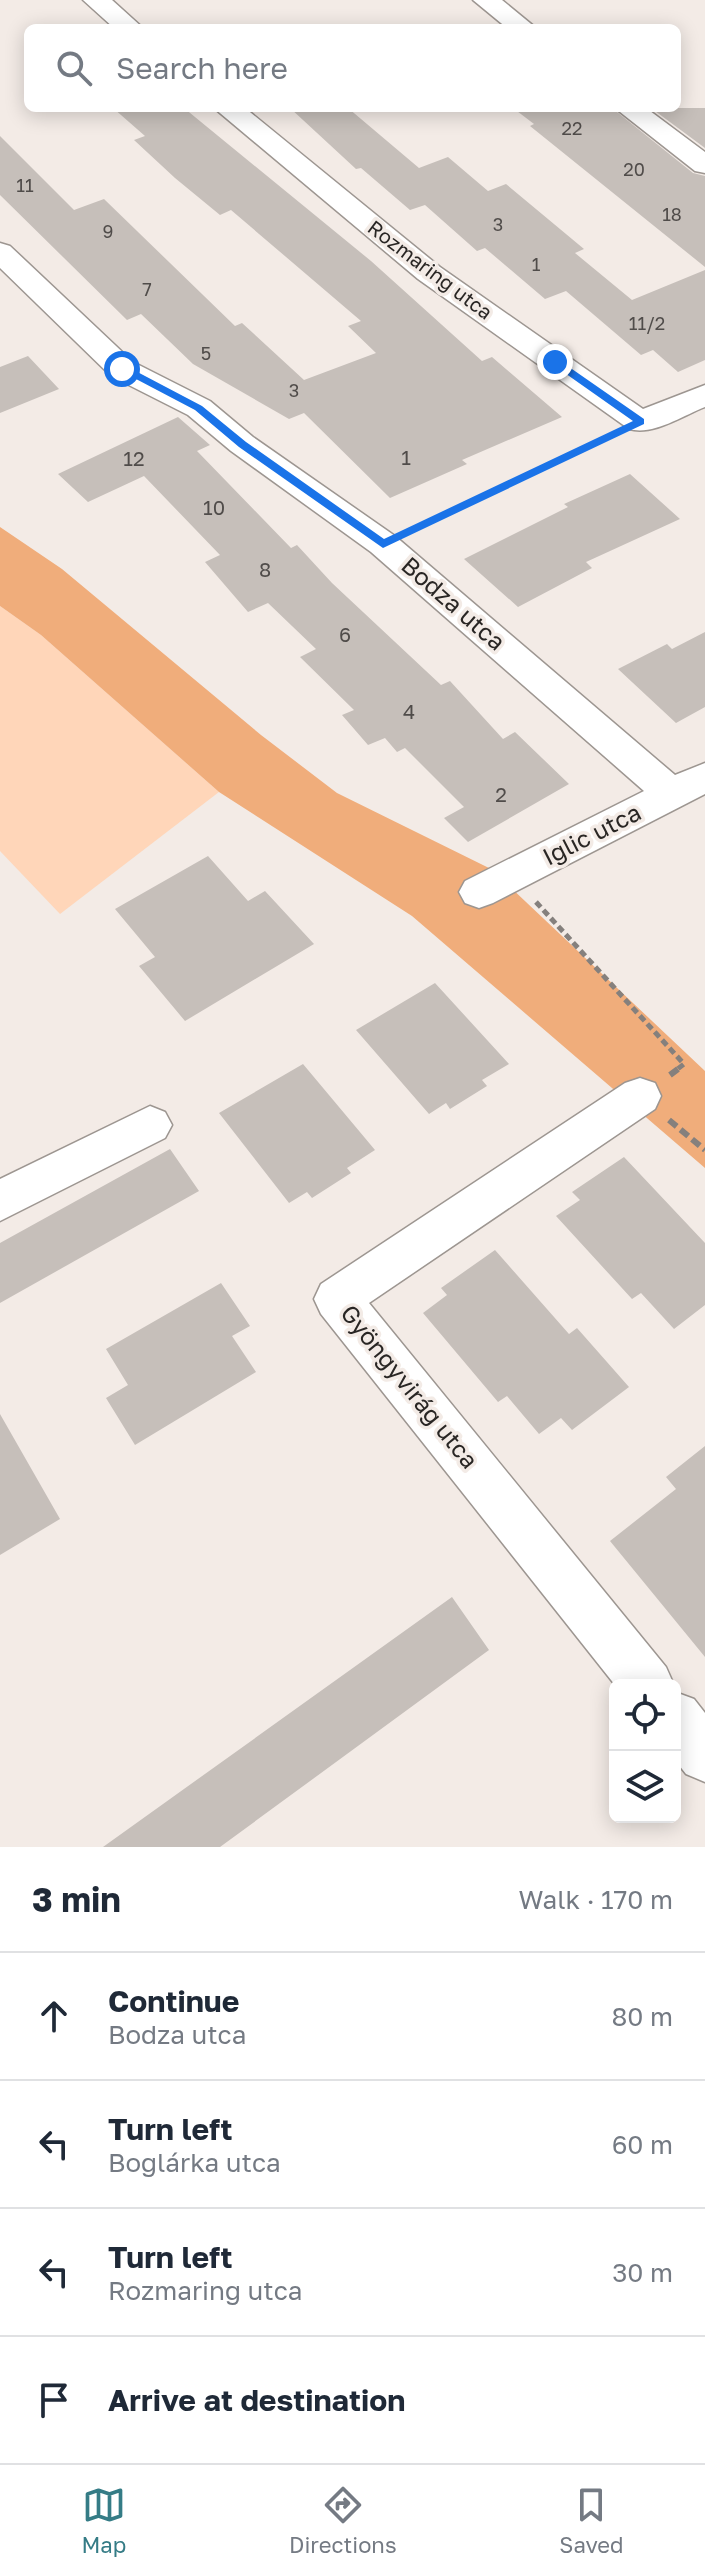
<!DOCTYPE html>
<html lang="en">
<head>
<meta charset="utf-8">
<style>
	:root { --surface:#fff; --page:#f2f2f3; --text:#1f2937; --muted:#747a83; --line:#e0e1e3; --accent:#357c86 }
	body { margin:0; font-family:"Golos Text",sans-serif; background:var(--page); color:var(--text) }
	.controls { position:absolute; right:24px; bottom:24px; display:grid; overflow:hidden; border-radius:12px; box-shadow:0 4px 20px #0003 }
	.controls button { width:72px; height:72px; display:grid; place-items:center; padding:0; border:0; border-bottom:2px solid var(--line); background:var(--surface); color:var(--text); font:40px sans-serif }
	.stop { position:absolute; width:24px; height:24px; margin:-18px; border:6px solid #1a73e8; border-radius:50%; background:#fff }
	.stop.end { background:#1a73e8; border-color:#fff; box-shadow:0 2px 8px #0008 }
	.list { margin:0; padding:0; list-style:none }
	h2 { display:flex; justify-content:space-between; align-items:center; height:104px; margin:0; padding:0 32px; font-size:34px }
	h2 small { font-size:26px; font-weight:400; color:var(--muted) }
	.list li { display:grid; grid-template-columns:52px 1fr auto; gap:24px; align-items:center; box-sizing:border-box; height:128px; padding:0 32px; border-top:2px solid var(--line) }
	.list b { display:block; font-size:30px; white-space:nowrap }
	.list p { margin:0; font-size:26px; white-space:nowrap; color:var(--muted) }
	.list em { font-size:26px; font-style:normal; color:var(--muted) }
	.icon { flex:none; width:44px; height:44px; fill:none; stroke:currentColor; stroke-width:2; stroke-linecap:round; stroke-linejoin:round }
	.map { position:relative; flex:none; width:705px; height:1847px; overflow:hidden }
	.search { position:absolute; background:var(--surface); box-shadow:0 4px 20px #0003; left:24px; right:24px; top:24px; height:88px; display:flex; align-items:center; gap:20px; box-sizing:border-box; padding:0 28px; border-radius:12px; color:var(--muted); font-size:30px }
	.sheet { height:616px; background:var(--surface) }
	nav { display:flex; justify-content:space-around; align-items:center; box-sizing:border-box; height:112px; border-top:2px solid var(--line); background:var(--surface); font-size:22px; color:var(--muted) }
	nav a { display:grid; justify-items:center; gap:4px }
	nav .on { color:var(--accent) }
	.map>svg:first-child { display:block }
	.green { fill:#ffd6b9 }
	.forest { fill:#f0ad7b }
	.building { fill:#c6bfba }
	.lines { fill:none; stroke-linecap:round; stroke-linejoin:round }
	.minor-casing { stroke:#9d9691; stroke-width:3 }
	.path-far2 { stroke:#85807d; stroke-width:4; stroke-dasharray:6 3; stroke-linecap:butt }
	.path-far1 { stroke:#85807d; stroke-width:5; stroke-dasharray:7 4; stroke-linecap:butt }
	.path { stroke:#85807d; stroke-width:6; stroke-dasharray:10 5; stroke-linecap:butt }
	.minor { fill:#fff; fill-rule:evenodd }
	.route { fill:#1a73e8 }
	.labels { text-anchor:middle; stroke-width:7; stroke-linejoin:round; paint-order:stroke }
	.far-number-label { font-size:18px; fill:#504c4a }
	.far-street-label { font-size:20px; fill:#292624; stroke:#f3ebe6 }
	.number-label { font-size:20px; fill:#504c4a }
	.street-label { font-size:24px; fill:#292624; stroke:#f3ebe6 }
</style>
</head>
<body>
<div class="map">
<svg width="705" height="1847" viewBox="0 0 705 1847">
	<rect width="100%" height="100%" fill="#f3ebe6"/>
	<!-- green -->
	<path class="green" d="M 0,606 L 41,635 L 219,792 L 60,914 L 0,851 Z"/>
	<!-- forest -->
	<path class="forest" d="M 0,527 L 62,569 L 261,735 L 337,793 L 491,869 L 705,1071 L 705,1168 L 412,916 L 219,792 L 41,635 L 0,606 Z"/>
	<!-- building -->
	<path class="building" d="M 113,108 L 184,108 L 371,261 L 482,361 L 492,357 L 562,417 L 462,460 L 467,464 L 390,498 L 304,413 L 289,419 L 193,364 L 141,314 L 127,320 L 0,195 L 0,136 L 74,210 L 104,199 L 235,326 L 242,323 L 304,380 L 376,353 L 348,326 L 361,321 L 231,210 L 220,215 L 175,178 L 134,140 L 145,136 Z
		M 290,108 L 348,108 L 419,168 L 448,157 L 488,191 L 506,184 L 584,249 L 575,253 L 632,300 L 705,270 L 705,360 L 678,372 L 653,350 L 641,355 L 566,291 L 545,299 L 485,248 L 477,251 L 425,205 L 410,210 L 361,168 L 356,169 Z
		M 513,108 L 612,108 L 693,173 L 705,176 L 705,267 L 530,126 L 534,124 Z
		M 651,108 L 705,108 L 705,148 Z
		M 28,356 L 59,389 L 0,413 L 0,367 Z
		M 178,417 L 210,445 L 197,451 L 291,548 L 297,545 L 332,583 L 441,685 L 450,681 L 503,739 L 515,732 L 569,784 L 468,842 L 444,818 L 464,807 L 405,748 L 397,752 L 385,738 L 368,745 L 342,715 L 354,710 L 300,657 L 316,649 L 268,603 L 248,612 L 205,562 L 220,555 L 144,476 L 88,502 L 58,474 Z
		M 630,474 L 680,519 L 586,562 L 592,568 L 518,607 L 464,559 L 568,507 L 564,504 Z
		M 705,632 L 705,707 L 676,723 L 618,669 L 667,644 L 672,649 Z
		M 208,856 L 248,901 L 265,891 L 314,944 L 185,1021 L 139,966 L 155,957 L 115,909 Z
		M 435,983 L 509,1064 L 482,1080 L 487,1086 L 450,1109 L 446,1103 L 429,1114 L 356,1030 Z
		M 303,1064 L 375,1150 L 347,1168 L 351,1173 L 312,1198 L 307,1192 L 289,1203 L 219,1113 Z
		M 170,1149 L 199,1191 L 0,1303 L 0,1243 Z
		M 624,1157 L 705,1243 L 705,1305 L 674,1329 L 641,1293 L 632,1299 L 556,1216 L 580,1200 L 572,1192 Z
		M 495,1250 L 569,1334 L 577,1328 L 629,1387 L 572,1430 L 561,1418 L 539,1434 L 507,1396 L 498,1402 L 423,1313 L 447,1295 L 441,1288 Z
		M 221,1283 L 250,1326 L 232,1336 L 256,1372 L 135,1445 L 106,1398 L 128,1385 L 106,1349 Z
		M 0,1414 L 60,1519 L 0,1555 Z
		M 705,1446 L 705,1657 L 610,1541 L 676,1489 L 666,1477 Z
		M 452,1597 L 489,1650 L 220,1847 L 103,1847 Z"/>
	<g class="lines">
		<!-- minor casing -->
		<g class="minor-casing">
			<path id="minor" d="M 83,0 L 112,0 L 143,28 L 114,28 Z
				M 473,0 L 502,0 L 536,28 L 507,28 Z
				M 214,108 L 245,108 L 440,267 L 643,409 L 705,385 L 705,407 C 682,416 653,436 629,429 L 418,279 Z
				M 615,108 L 646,108 L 705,152 L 705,173 L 695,171 Z
				M 0,243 L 10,246 L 133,362 L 210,401 L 253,437 L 395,536 L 675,775 L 705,763 L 705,794 L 493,903 L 479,908 L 465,903 L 459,892 L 465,881 L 644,791 L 371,552 L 231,451 L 188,415 L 111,376 L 0,268 Z
				M 640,1078 L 655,1083 L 661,1096 L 655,1109 L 369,1303 L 666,1667 L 674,1685 L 615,1685 L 321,1314 L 314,1299 L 321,1284 L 625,1083 Z
				M 150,1106 L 165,1112 L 172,1125 L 165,1138 L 0,1221 L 0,1179 Z
				M 675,1692 L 694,1699 L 705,1713 L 705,1782 L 686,1774 L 675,1760 Z"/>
		</g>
		<!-- path-far2 -->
		<path class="path-far2" d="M 543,468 L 607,438"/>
		<!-- path-far1 -->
		<path class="path-far1" d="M 417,528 L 547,466
			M 536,902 L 684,1064 L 675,1071"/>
		<!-- path -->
		<path class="path" d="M 670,1075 L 678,1069
			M 669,1120 L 705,1150"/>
		<!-- minor -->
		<use href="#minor" class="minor"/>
	</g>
	<!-- route -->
	<path class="route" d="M 552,360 L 559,360 L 644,419 L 644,424 L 383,548 L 239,447 L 195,410 L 117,369 L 126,366 L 202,406 L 246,442 L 384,539 L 633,421 L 552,364 Z"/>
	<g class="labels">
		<!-- far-number labels -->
		<g class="far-number-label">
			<text x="572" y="135">22</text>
			<text x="634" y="176">20</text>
			<text x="25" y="192">11</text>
			<text x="672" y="221">18</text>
			<text x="498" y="231">3</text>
			<text x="108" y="238">9</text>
			<text x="536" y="271">1</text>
			<text x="147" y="296">7</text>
			<text x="647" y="330">11/2</text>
			<text x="206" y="360">5</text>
			<text x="294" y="397">3</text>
		</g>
		<!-- far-street labels -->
		<g class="far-street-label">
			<text transform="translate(430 270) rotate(37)" y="7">Rozmaring utca</text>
		</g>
		<!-- number labels -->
		<g class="number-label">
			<text x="406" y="465">1</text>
			<text x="134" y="466">12</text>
			<text x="214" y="515">10</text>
			<text x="265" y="577">8</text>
			<text x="345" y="642">6</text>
			<text x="409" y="719">4</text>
			<text x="501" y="802">2</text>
		</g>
		<!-- street labels -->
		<g class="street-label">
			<text transform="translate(453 604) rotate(41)" y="8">Bodza utca</text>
			<text transform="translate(592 835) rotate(-27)" y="8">Iglic utca</text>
			<text transform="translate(409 1387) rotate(51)" y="8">Gyöngyvirág utca</text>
		</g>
	</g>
</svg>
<div class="controls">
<button><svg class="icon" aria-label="locate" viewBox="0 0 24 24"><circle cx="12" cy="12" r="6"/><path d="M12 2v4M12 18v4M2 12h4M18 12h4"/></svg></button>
<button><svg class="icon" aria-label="layers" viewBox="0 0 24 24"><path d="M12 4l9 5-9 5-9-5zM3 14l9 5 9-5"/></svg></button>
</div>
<div class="stop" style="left:122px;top:369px"></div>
<div class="stop end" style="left:555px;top:362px"></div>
<div class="search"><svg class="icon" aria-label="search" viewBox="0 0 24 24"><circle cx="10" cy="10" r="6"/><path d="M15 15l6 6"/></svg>Search here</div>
</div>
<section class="sheet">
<h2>3 min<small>Walk · 170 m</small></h2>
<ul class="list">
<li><svg class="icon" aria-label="ahead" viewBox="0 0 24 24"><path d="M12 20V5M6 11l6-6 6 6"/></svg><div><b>Continue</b><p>Bodza utca</p></div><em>80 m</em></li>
<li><svg class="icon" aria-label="left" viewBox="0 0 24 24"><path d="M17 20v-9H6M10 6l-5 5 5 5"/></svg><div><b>Turn left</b><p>Boglárka utca</p></div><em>60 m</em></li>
<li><svg class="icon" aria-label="left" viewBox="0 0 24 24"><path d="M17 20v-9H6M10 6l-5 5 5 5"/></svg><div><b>Turn left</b><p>Rozmaring utca</p></div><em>30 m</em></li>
<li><svg class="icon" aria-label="arrive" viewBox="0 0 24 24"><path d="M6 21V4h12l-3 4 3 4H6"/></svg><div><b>Arrive at destination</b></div></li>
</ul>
</section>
<nav>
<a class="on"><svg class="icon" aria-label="map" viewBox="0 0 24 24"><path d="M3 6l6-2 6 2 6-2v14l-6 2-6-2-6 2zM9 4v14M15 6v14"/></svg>Map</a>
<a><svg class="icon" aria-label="directions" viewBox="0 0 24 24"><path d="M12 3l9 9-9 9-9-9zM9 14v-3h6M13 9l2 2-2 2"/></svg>Directions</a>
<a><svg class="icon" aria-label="saved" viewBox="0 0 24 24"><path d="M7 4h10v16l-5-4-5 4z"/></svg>Saved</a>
</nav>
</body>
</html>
